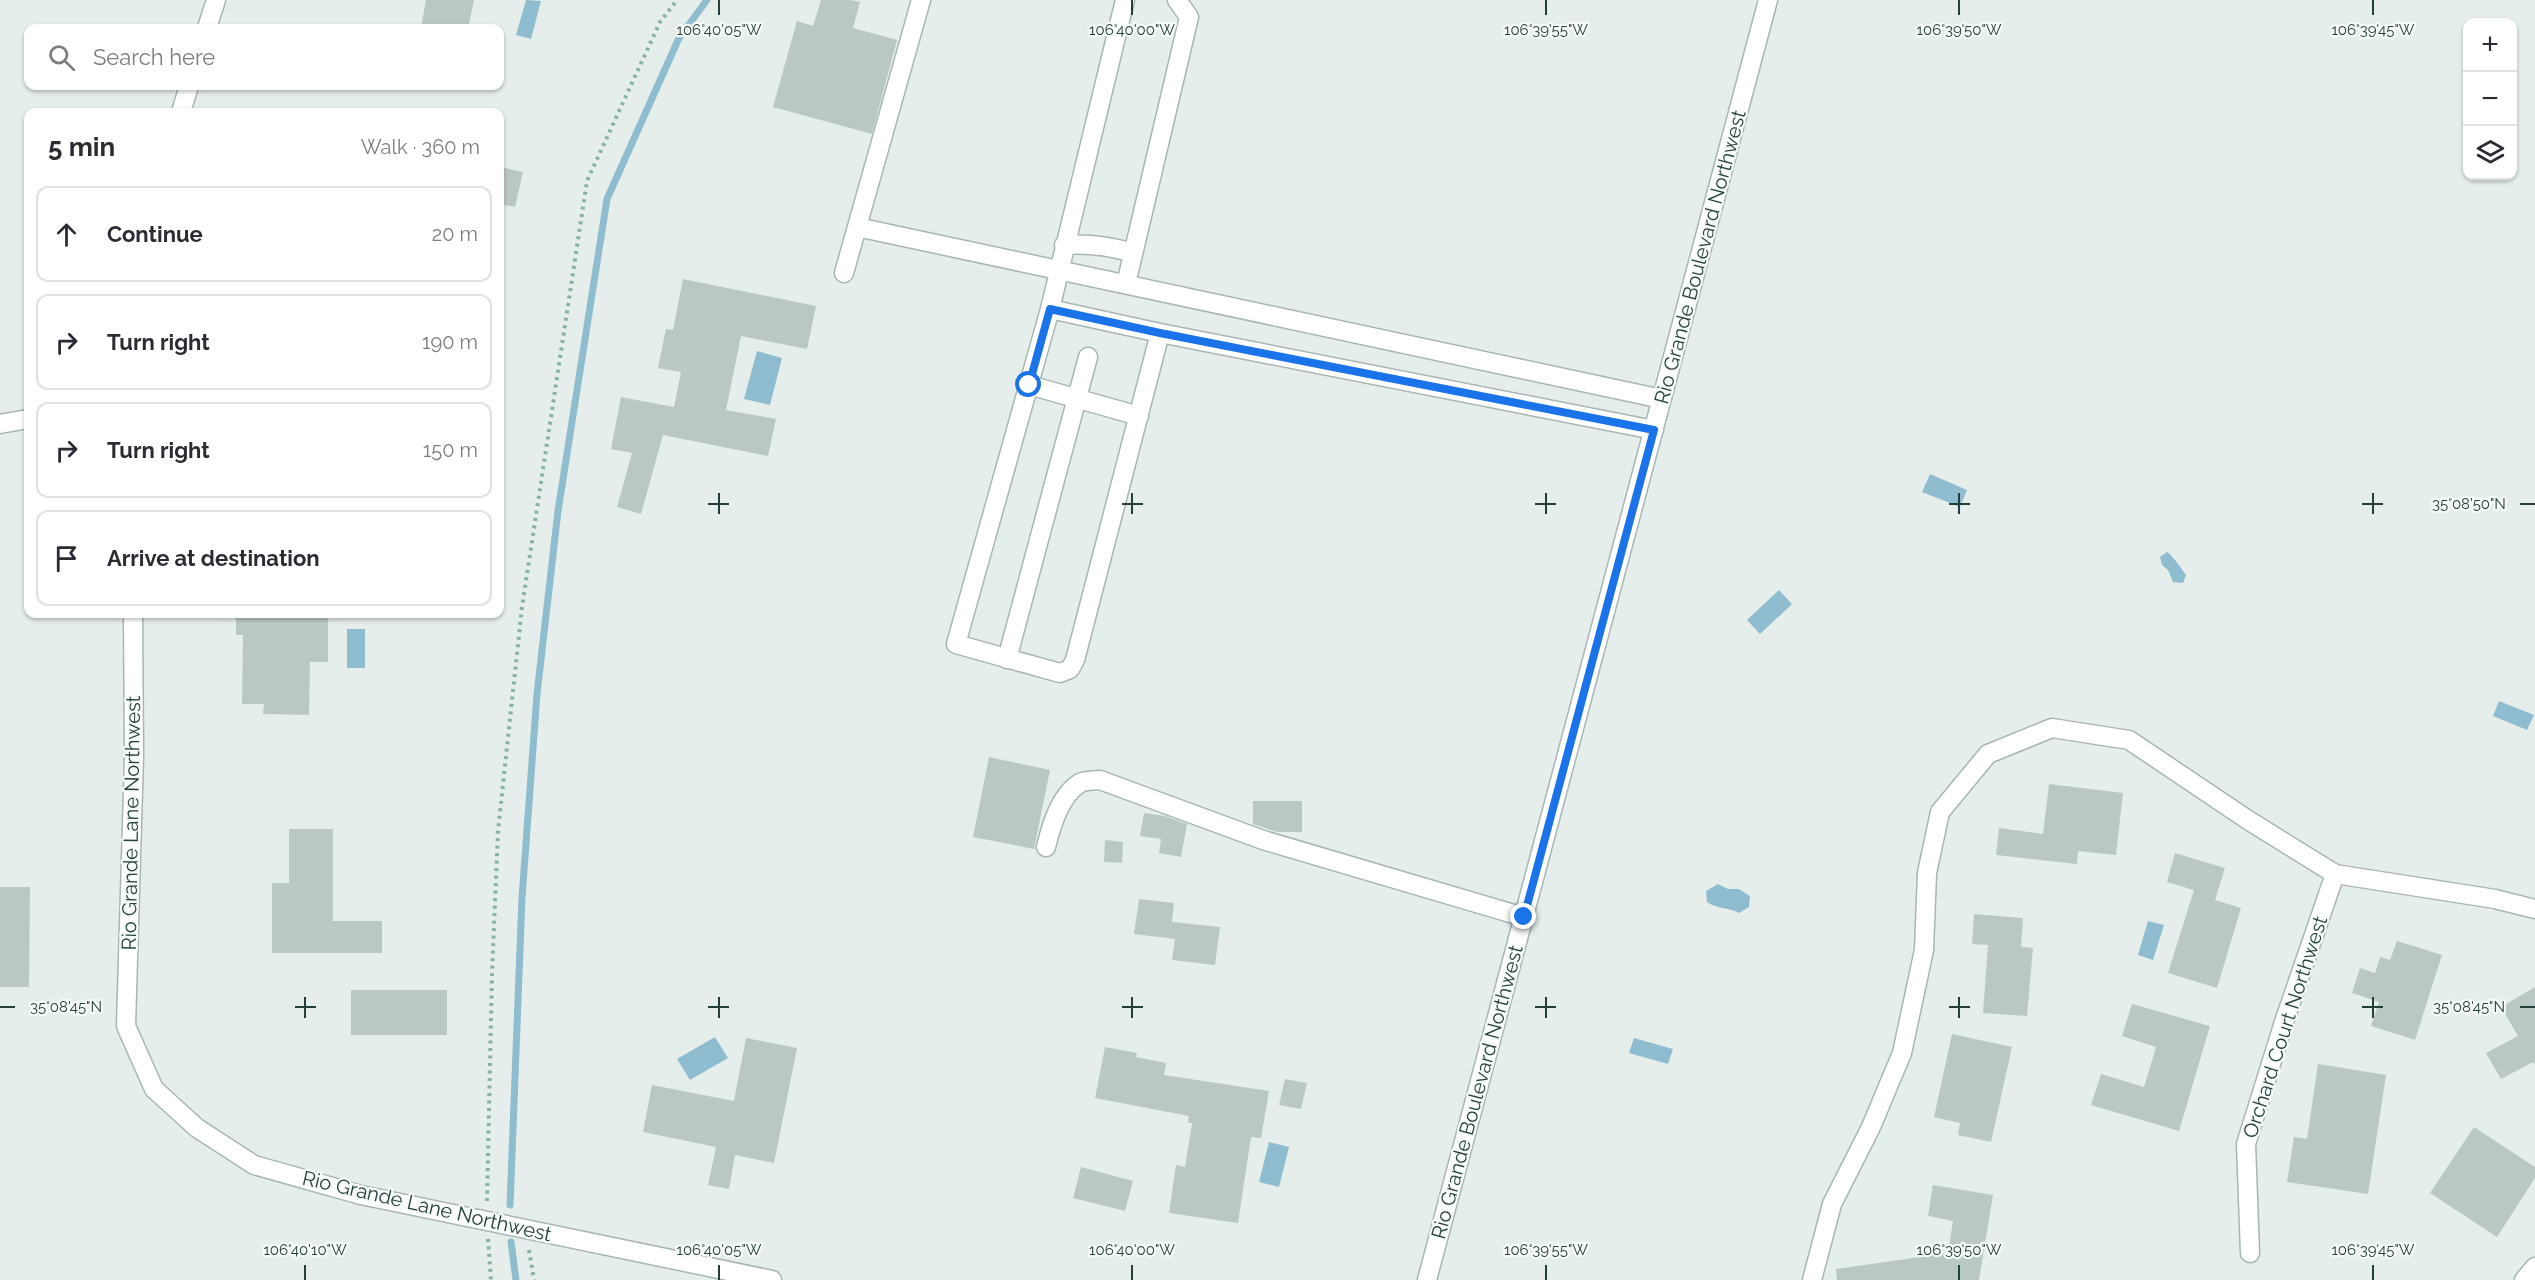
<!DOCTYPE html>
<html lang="en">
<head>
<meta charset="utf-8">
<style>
	:root { --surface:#fff; --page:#f2f2f3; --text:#2b2b33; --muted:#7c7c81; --line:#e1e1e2 }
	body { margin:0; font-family:Raleway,sans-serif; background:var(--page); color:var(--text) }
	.controls { position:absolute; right:18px; top:18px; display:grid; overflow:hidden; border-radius:12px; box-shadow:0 2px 4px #0004 }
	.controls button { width:54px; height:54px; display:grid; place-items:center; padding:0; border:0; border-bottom:2px solid var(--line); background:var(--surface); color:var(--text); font:30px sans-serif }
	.stop { position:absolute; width:18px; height:18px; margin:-14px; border:4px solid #1a73e8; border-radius:50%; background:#fff }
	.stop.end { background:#1a73e8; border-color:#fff; box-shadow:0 2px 6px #0008 }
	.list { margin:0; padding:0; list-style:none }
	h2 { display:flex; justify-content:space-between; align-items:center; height:78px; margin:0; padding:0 24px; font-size:26px }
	h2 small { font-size:20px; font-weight:400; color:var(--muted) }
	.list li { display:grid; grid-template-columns:39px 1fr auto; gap:18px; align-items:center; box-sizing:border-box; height:96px; margin:0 12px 12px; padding:0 12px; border:2px solid var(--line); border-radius:12px }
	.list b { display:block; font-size:22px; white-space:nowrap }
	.list em { font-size:20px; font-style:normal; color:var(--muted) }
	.icon { flex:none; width:33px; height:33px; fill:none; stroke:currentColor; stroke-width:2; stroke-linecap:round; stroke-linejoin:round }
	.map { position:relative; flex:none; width:2535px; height:1280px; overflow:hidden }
	.search { position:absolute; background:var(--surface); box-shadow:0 2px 4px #0004; left:24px; top:24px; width:480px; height:66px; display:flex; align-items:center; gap:15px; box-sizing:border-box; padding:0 21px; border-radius:12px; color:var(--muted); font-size:22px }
	.panel { position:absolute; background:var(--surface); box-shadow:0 2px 4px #0004; left:24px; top:108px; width:480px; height:510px; border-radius:12px }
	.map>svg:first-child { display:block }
	.water { fill:#90bcd0 }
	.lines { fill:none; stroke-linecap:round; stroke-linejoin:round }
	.stream { stroke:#90bcd0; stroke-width:7 }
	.building { fill:#bac8c5 }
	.minor-casing { stroke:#a8b6b3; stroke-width:21 }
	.path { stroke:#87b0a9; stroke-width:4; stroke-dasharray:3 4.5; stroke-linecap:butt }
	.minor { stroke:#fff; stroke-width:18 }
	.route { stroke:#1a73e8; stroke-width:8 }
	.ticks { fill:none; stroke:#253f3c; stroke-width:2 }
	.labels { text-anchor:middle; stroke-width:4.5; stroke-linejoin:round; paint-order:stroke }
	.street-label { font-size:20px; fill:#253f3c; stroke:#f6faf8 }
	.ticks-label { font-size:15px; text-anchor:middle; fill:#253f3c; stroke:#f6faf8; stroke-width:4.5; stroke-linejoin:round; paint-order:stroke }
</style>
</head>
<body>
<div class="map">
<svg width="2535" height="1280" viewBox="0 0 2535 1280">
	<rect width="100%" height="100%" fill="#e5eeeb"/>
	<!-- water -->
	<path class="water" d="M 526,0 L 541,1 L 531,39 L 516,35 Z
		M 757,351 L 782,358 L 770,405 L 744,399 Z
		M 1930,474 L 1967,490 L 1960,507 L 1922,492 Z
		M 2167,552 C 2171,554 2183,570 2186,575 L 2183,583 L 2173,582 L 2168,570 L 2162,565 L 2160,557 Z
		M 1779,590 L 1792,604 L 1760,634 L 1747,620 Z
		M 347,629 L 365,629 L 365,668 L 347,668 Z
		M 2499,701 L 2534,715 L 2527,730 L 2493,716 Z
		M 1718,884 L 1728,889 L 1739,889 L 1750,896 L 1749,907 L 1739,913 C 1728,907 1716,909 1707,902 L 1706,891 Z
		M 2148,921 L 2164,925 L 2153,960 L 2138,955 Z
		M 715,1037 L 728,1058 L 690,1080 L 677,1059 Z
		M 1634,1038 L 1673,1049 L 1668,1064 L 1629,1053 Z
		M 1269,1142 L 1289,1147 L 1279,1187 L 1259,1182 Z"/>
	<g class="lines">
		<!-- stream -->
		<path class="stream" d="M 510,1205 L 522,898 L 537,694 L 558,511 L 607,199 L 679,38 L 707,0
			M 511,1242 L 516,1280"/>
	</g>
	<!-- building -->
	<path class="building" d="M 426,0 L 474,0 L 468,28 L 421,28 Z
		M 821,0 L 851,0 L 860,2 L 853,28 L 897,40 L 872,134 L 773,107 L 797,21 L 813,26 Z
		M 500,167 L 523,172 L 515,207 L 500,204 Z
		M 683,279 L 816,306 L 807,349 L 741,336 L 726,410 L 776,419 L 768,456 L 663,435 L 641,514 L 617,507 L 632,453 L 611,449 L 621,397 L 674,407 L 681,372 L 658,368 L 666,329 L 673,330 Z
		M 236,614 L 328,615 L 328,662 L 310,662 L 309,715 L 263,714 L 264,704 L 242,704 L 243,635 L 236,635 Z
		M 989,757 L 1050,770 L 1034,849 L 973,837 Z
		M 2049,784 L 2123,793 L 2116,855 L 2078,851 L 2077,864 L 1996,855 L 1999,828 L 2043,834 Z
		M 1253,801 L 1302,801 L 1302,832 L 1277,832 L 1253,824 Z
		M 1144,813 L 1165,816 L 1187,824 L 1181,857 L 1159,853 L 1161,839 L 1140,836 Z
		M 289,829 L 333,829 L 333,921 L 382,921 L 382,953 L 272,953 L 272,883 L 289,883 Z
		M 1105,840 L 1123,842 L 1122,863 L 1104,862 Z
		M 2175,853 L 2225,868 L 2215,900 L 2241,908 L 2217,988 L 2168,973 L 2194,890 L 2167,882 Z
		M 0,887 L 30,887 L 29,987 L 0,987 Z
		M 1139,899 L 1174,903 L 1172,922 L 1220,927 L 1215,965 L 1172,960 L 1175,939 L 1134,934 Z
		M 1974,914 L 2023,918 L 2021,947 L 2033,948 L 2027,1016 L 1983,1013 L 1988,945 L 1972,944 Z
		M 2397,941 L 2442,955 L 2415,1040 L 2371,1026 L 2379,1002 L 2352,993 L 2360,968 L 2375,973 L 2380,957 L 2390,960 Z
		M 2535,987 L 2535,1065 L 2533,1062 L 2501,1079 L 2486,1053 L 2518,1036 L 2501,1007 Z
		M 351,990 L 447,990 L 447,1035 L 351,1035 Z
		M 2132,1004 L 2210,1026 L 2179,1131 L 2091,1105 L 2101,1074 L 2144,1087 L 2156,1047 L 2122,1036 Z
		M 1952,1034 L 2012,1047 L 1991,1142 L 1958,1135 L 1960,1123 L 1934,1117 Z
		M 746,1038 L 797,1048 L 774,1163 L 735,1155 L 729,1189 L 708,1185 L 716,1147 L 643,1132 L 652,1085 L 734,1101 Z
		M 1105,1047 L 1137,1053 L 1136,1057 L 1166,1063 L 1164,1075 L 1269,1091 L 1261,1138 L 1251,1137 L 1238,1223 L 1169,1213 L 1176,1165 L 1185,1167 L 1192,1123 L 1188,1123 L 1189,1116 L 1095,1098 Z
		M 2318,1064 L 2386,1075 L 2368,1194 L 2287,1182 L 2294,1137 L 2307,1139 Z
		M 1285,1079 L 1307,1083 L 1301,1109 L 1279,1105 Z
		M 2474,1127 L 2535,1167 L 2535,1178 L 2497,1237 L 2430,1193 Z
		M 1081,1167 L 1133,1181 L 1125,1211 L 1073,1198 Z
		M 1933,1185 L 1993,1195 L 1979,1280 L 1837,1280 L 1836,1269 L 1948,1253 L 1953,1221 L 1928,1216 Z"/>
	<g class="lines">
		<!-- minor casing -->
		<g class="minor-casing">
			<path id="minor" d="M 1125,0 L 1050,309 L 956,644 L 1060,673 L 1070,669 L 1075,660 L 1160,333
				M 207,28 L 216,0
				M 181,112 L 189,86
				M 857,227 L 1662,399
				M 1064,245 C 1089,243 1110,246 1133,253
				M 844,273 L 921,0
				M 1126,284 L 1189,17 L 1177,0
				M 1050,309 L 1160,333 L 1654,430
				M 1029,385 L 1139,416
				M 0,424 L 28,419
				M 133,614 L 134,757 L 126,1026 L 154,1089 L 197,1128 L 254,1165 L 361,1195 L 772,1280
				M 1007,659 L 1088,357
				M 1046,847 C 1051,826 1060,795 1080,783 C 1085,780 1093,781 1100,780 L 1263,840 L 1524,917
				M 2250,1253 L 2246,1144 L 2284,1022 L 2335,874
				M 1427,1280 L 1768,0
				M 1812,1280 L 1832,1204 L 1871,1127 L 1902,1053 L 1924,950 L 1927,873 L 1940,812 L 1988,754 L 2052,728 L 2129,740 L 2248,820 L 2335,874 L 2495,899 L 2535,909
				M 2524,1280 L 2535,1267"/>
		</g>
		<!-- path -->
		<path class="path" d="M 487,1201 L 492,974 L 498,831 L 522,607 L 587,181 L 660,22 L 677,0
			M 488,1239 L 491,1280
			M 529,1250 L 534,1280"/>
		<!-- minor -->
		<use href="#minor" class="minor"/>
	</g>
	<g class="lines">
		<!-- route -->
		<path class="route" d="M 1029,385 L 1050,309 L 1160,333 L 1654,430 L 1524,917"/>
	</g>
	<!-- ticks -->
	<path class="ticks" d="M 719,0 L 719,15M 1132,0 L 1132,15M 1546,0 L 1546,15M 1959,0 L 1959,15M 2373,0 L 2373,15M 719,493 L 719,514M 1132,493 L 1132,514M 1546,493 L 1546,514M 1959,493 L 1959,514M 2373,493 L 2373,514M 708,504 L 729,504M 1122,504 L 1143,504M 1535,504 L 1556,504M 1949,504 L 1970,504M 2362,504 L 2383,504M 2520,504 L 2535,504M 305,997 L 305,1018M 719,997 L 719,1018M 1132,997 L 1132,1018M 1546,997 L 1546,1018M 1959,997 L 1959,1018M 2373,997 L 2373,1018M 0,1007 L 15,1007M 295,1007 L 316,1007M 708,1007 L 729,1007M 1122,1007 L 1143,1007M 1535,1007 L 1556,1007M 1949,1007 L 1970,1007M 2362,1007 L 2383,1007M 2520,1007 L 2535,1007M 305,1265 L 305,1280M 719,1265 L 719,1280M 1132,1265 L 1132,1280M 1546,1265 L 1546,1280M 1959,1265 L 1959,1280M 2373,1265 L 2373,1280"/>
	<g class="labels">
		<!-- street labels -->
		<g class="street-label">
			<text transform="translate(1700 257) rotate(-75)" y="7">Rio Grande Boulevard Northwest</text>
			<text transform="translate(131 823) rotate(-89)" y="7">Rio Grande Lane Northwest</text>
			<text transform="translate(2285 1027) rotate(-72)" y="7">Orchard Court Northwest</text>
			<text transform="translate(1477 1092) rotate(-75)" y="7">Rio Grande Boulevard Northwest</text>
			<text transform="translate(427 1206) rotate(13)" y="7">Rio Grande Lane Northwest</text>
		</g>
	</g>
	<g class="ticks-label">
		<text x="719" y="35">106°40'05"W</text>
		<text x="1132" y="35">106°40'00"W</text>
		<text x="1546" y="35">106°39'55"W</text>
		<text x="1959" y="35">106°39'50"W</text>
		<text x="2373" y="35">106°39'45"W</text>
		<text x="2469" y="509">35°08'50"N</text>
		<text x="66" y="1012">35°08'45"N</text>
		<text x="2469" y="1012">35°08'45"N</text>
		<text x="305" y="1255">106°40'10"W</text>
		<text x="719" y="1255">106°40'05"W</text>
		<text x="1132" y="1255">106°40'00"W</text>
		<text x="1546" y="1255">106°39'55"W</text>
		<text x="1959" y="1255">106°39'50"W</text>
		<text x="2373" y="1255">106°39'45"W</text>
	</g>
</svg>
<div class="controls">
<button>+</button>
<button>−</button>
<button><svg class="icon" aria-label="layers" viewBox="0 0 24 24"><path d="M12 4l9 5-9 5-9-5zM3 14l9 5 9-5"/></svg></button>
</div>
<div class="stop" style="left:1029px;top:385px"></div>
<div class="stop end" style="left:1524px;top:917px"></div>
<div class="search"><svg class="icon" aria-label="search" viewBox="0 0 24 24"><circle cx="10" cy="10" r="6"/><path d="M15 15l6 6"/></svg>Search here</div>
<section class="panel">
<h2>5 min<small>Walk · 360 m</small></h2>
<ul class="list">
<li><svg class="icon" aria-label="ahead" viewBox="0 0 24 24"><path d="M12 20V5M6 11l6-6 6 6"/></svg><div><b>Continue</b></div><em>20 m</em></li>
<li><svg class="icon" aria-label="right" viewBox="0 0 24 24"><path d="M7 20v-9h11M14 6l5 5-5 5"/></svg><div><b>Turn right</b></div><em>190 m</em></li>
<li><svg class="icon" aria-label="right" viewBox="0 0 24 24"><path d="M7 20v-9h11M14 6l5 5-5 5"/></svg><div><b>Turn right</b></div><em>150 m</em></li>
<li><svg class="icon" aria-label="arrive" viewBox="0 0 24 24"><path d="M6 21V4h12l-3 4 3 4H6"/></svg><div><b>Arrive at destination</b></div></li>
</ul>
</section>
</div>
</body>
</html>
